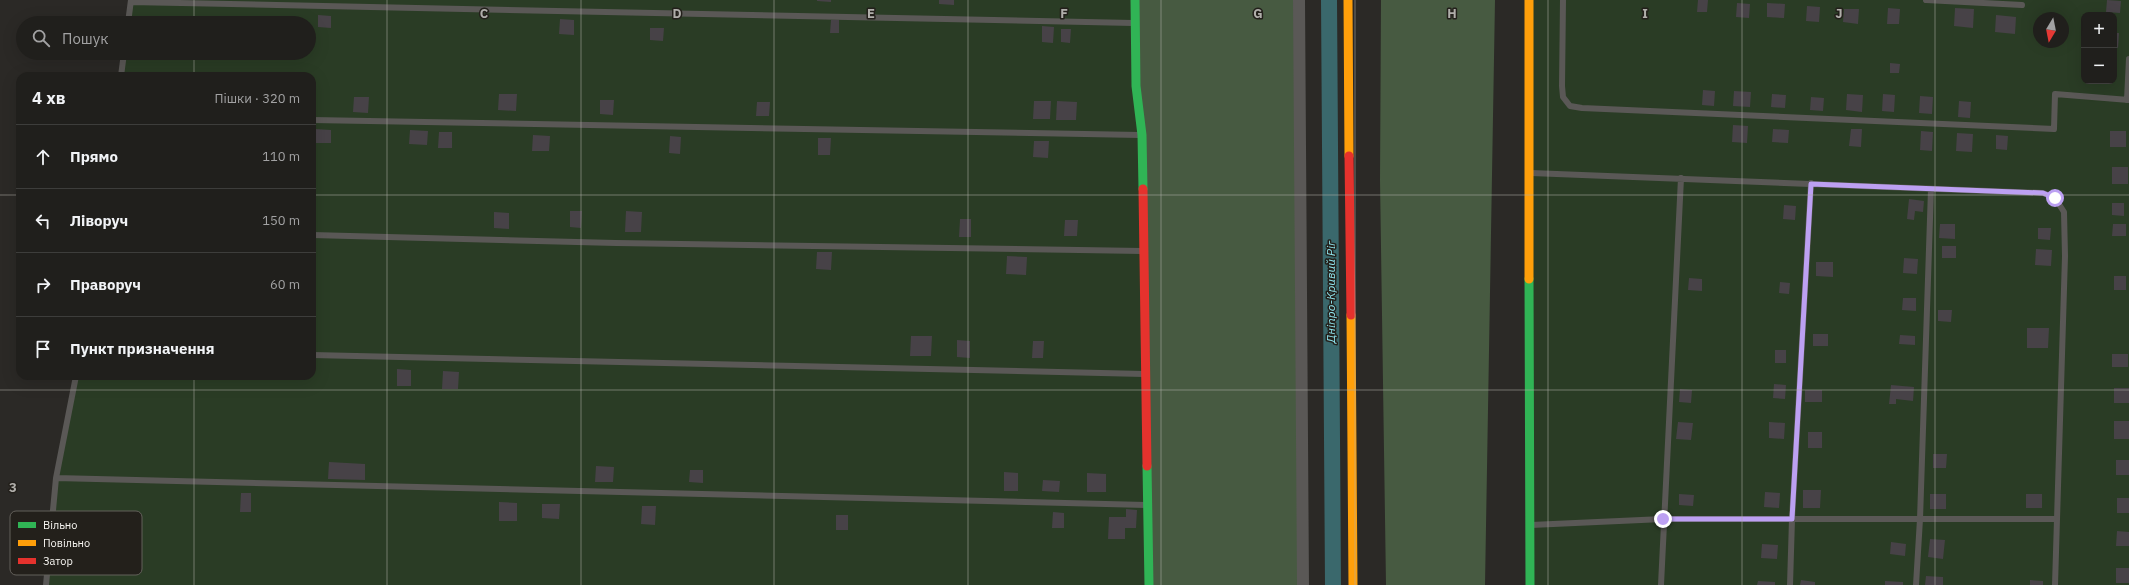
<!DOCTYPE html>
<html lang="uk">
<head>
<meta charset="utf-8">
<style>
	:root { --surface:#201f1c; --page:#282725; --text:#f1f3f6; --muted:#a2a2a3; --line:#3d3d3b }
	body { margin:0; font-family:"IBM Plex Sans",sans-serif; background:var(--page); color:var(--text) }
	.controls { position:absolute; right:12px; top:12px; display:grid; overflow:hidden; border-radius:8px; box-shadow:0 4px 16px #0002 }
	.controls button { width:36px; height:36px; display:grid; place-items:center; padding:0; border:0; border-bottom:1px solid var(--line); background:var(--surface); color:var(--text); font:20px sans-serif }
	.compass { position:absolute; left:2033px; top:12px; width:36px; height:36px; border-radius:50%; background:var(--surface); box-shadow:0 4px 16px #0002; rotate:190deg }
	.stop { position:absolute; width:12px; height:12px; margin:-9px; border:3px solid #bca0f2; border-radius:50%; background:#fff }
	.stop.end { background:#bca0f2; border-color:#fff; box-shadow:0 1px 4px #0008 }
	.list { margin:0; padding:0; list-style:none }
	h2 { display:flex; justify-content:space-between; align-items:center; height:52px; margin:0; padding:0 16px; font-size:17px }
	h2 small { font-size:13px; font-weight:400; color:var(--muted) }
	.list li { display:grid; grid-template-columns:26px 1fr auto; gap:12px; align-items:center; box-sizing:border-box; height:64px; padding:0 16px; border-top:1px solid var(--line) }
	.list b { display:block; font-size:15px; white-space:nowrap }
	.list em { font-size:13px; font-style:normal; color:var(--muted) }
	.icon { flex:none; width:22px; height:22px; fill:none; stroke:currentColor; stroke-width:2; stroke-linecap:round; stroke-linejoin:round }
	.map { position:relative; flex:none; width:2129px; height:585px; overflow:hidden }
	.search { position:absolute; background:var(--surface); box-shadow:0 4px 16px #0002; left:16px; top:16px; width:300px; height:44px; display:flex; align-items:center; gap:10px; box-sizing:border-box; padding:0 14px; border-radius:22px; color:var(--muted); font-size:15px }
	.panel { position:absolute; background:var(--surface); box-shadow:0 4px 16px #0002; left:16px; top:72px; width:300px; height:308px; border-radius:12px }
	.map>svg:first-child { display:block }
	.green { fill:#2a3c25; fill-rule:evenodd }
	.forest { fill:#475a41 }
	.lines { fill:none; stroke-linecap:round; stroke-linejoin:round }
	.canal { stroke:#3a686c; stroke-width:16 }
	.building { fill:#474247 }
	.lane { stroke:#5a5856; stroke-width:6 }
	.street { stroke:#5a5856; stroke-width:12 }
	.fast { stroke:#30b455; stroke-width:9 }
	.slow { stroke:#ff9f0a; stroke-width:9 }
	.jam { stroke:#e5322d; stroke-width:9 }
	.route { stroke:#bca0f2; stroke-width:5 }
	.grid { fill:none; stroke:#b0aeaa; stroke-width:1; stroke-opacity:0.55 }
	.labels { text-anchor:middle; stroke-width:3; stroke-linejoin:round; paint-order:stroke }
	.water-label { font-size:12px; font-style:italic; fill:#91e7f0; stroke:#23201b }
	.key { fill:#23201b; stroke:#63605b; stroke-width:1 }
	.key-label { font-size:11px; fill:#f7f5f1 }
	.grid-label { font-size:13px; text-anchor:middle; font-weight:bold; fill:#b0aeaa; stroke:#23201b; stroke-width:3; stroke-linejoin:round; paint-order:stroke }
</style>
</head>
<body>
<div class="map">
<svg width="2129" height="585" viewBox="0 0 2129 585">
	<rect width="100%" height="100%" fill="#2b2926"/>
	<!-- green -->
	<path class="green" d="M 131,0 L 1135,0 L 1149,585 L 46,585 L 56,478 L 76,376 L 312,376 L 312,76 L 121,76 L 124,53 L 309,53 L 309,23 L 128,23 Z
		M 1529,0 L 2129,0 L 2129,585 L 1530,585 ZM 2084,15 L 2114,15 L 2114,81 L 2084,81 ZM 2039,18 L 2063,18 L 2063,42 L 2039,42 Z"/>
	<!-- forest -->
	<path class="forest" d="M 1135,0 L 1299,0 L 1303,585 L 1149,585 Z
		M 1381,0 L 1495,0 L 1485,585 L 1386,585 L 1380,180 Z"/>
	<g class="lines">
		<!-- canal -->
		<path class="canal" d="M 1329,0 L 1333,585"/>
	</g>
	<!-- building -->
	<path class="building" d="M 817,0 L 831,0 L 831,2 L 817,1 Z
		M 939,0 L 954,0 L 954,5 L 939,4 Z
		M 1698,0 L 1708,0 L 1707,12 L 1697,12 Z
		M 2107,0 L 2121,1 L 2120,13 L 2106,12 Z
		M 1737,3 L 1750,4 L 1749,18 L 1736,17 Z
		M 1767,3 L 1785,4 L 1784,18 L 1767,17 Z
		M 1807,6 L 1820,7 L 1819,22 L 1806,21 Z
		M 1888,8 L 1900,9 L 1899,24 L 1887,24 Z
		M 1955,8 L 1974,9 L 1973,28 L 1954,26 Z
		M 1844,9 L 1859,9 L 1858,24 L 1843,22 Z
		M 318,15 L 331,16 L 331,28 L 318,27 Z
		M 1996,15 L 2016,17 L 2015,34 L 1995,32 Z
		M 560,19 L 574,20 L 574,35 L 559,34 Z
		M 831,20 L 839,20 L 839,33 L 830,33 Z
		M 1042,26 L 1054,27 L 1053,43 L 1042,42 Z
		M 650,28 L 664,28 L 663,41 L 650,40 Z
		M 1061,29 L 1071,29 L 1070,43 L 1061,42 Z
		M 2114,33 L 2119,33 L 2118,48 L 2114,47 Z
		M 1890,63 L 1900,64 L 1899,73 L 1890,73 Z
		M 1703,90 L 1715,91 L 1714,106 L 1702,105 Z
		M 1734,91 L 1751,92 L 1750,107 L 1733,106 Z
		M 499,94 L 517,94 L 516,111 L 498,110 Z
		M 1772,94 L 1786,95 L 1785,108 L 1771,107 Z
		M 1847,94 L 1863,95 L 1862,112 L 1846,110 Z
		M 1883,94 L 1895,95 L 1894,112 L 1882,111 Z
		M 1920,96 L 1933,97 L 1932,114 L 1919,113 Z
		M 354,97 L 369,97 L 368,113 L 353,112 Z
		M 1811,97 L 1824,98 L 1823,111 L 1810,110 Z
		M 600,100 L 614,100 L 613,115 L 600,114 Z
		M 1034,101 L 1051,101 L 1050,119 L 1033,119 Z
		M 1057,101 L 1077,102 L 1076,120 L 1056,120 Z
		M 1959,101 L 1971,102 L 1970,118 L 1958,117 Z
		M 757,102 L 770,102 L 769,116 L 756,116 Z
		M 1733,125 L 1748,126 L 1747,143 L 1732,142 Z
		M 315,129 L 331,130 L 331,143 L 314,143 Z
		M 1773,129 L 1789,130 L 1788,143 L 1772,142 Z
		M 1851,129 L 1862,129 L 1861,147 L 1849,146 Z
		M 410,130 L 428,131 L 427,145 L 409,144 Z
		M 1921,131 L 1933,132 L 1932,151 L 1920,150 Z
		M 2110,131 L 2126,131 L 2126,147 L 2110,147 Z
		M 439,132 L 452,132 L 452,148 L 438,148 Z
		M 1957,133 L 1973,134 L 1972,152 L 1956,151 Z
		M 533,135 L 550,136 L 549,151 L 532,151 Z
		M 1996,135 L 2008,136 L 2007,150 L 1996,149 Z
		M 670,136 L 681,137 L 680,154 L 669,153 Z
		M 818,138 L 831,138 L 830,155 L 818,155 Z
		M 1034,141 L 1049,141 L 1048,158 L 1033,157 Z
		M 2112,167 L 2128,167 L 2128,184 L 2112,184 Z
		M 1909,199 L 1924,201 L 1923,212 L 1915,211 L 1914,220 L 1907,219 Z
		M 2112,203 L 2124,203 L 2124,216 L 2112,215 Z
		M 1784,205 L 1796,206 L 1795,220 L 1783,219 Z
		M 570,211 L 582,211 L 581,228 L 570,227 Z
		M 626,211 L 642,212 L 641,232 L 625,232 Z
		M 494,212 L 509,213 L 509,229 L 494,228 Z
		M 960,219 L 971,219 L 971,237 L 959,237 Z
		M 1065,220 L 1078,220 L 1077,236 L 1064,236 Z
		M 1940,224 L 1955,224 L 1955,239 L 1939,238 Z
		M 2113,224 L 2126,224 L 2126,236 L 2112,236 Z
		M 2038,228 L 2051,228 L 2050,240 L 2038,239 Z
		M 1942,246 L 1956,246 L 1956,258 L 1942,258 Z
		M 2036,249 L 2052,250 L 2051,266 L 2035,265 Z
		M 817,252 L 832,252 L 831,270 L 816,269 Z
		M 1007,256 L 1027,257 L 1026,275 L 1006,274 Z
		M 1904,258 L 1918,259 L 1917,274 L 1903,273 Z
		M 1816,262 L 1833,262 L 1833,277 L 1816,276 Z
		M 2114,276 L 2126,276 L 2126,290 L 2114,290 Z
		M 1689,278 L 1702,279 L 1702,291 L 1688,290 Z
		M 1780,282 L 1790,283 L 1789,294 L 1779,293 Z
		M 1903,298 L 1916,298 L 1916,311 L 1902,310 Z
		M 1938,310 L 1952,310 L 1951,322 L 1938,321 Z
		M 2027,328 L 2049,328 L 2048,348 L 2027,348 Z
		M 1813,334 L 1828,334 L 1828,346 L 1813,346 Z
		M 1900,335 L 1915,336 L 1915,345 L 1899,344 Z
		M 911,336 L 932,336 L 931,356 L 910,356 Z
		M 957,340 L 970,341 L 970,358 L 957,357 Z
		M 1033,341 L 1044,341 L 1043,358 L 1032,358 Z
		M 1775,350 L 1786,350 L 1786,363 L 1775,363 Z
		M 2112,354 L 2128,354 L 2128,367 L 2112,367 Z
		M 397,369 L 411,370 L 411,386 L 397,386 Z
		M 443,371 L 459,372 L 458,389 L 442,389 Z
		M 1774,384 L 1786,385 L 1785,399 L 1773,398 Z
		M 1891,385 L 1914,387 L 1913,401 L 1896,399 L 1896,404 L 1889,404 Z
		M 2114,388 L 2129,388 L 2129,403 L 2114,403 Z
		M 1680,389 L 1692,390 L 1691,403 L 1679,402 Z
		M 1805,390 L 1822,390 L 1822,402 L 1805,402 Z
		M 2114,421 L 2129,421 L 2129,439 L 2114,439 Z
		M 1678,422 L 1693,423 L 1691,440 L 1676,439 Z
		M 1769,422 L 1785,423 L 1784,439 L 1769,438 Z
		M 1808,432 L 1822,432 L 1822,448 L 1808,448 Z
		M 1933,454 L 1947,454 L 1946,468 L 1933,468 Z
		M 2116,460 L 2129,460 L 2129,475 L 2116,475 Z
		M 329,462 L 365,464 L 365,480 L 328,479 Z
		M 596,466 L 614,467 L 613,482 L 595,482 Z
		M 690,470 L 703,470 L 703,483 L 689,482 Z
		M 1004,472 L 1018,473 L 1018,491 L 1004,491 Z
		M 1087,473 L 1106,474 L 1106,492 L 1087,492 Z
		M 1043,480 L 1060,481 L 1059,492 L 1042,491 Z
		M 1803,490 L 1821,490 L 1820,508 L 1803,508 Z
		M 1765,492 L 1780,493 L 1779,508 L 1764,507 Z
		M 241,493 L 251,493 L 251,512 L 240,512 Z
		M 1679,494 L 1694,495 L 1693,506 L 1679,505 Z
		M 1930,494 L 1946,494 L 1946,509 L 1930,509 Z
		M 2026,494 L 2042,494 L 2042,508 L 2026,508 Z
		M 2117,498 L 2129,498 L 2129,513 L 2117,513 Z
		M 499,502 L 517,503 L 517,521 L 499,521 Z
		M 542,504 L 560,504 L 559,519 L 542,518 Z
		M 642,506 L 656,506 L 655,525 L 641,524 Z
		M 1126,509 L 1137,510 L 1136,528 L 1125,528 L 1125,539 L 1108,539 L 1109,517 L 1126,517 Z
		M 1053,512 L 1064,513 L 1064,528 L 1052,528 Z
		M 836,515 L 848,515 L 848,530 L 836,530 Z
		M 2117,531 L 2129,532 L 2129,546 L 2116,546 Z
		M 1930,539 L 1945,540 L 1943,559 L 1928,557 Z
		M 1891,542 L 1906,544 L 1905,556 L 1890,554 Z
		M 1762,544 L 1778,545 L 1777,559 L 1761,558 Z
		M 2116,568 L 2129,568 L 2129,583 L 2116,583 Z
		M 1926,576 L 1943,577 L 1943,585 L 1925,585 Z
		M 1801,580 L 1815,582 L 1815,585 L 1800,585 Z
		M 2030,580 L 2043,581 L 2043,585 L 2030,585 Z
		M 1758,581 L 1775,582 L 1775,585 L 1757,585 Z
		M 1885,581 L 1903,582 L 1903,585 L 1885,585 Z"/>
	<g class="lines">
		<!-- lane -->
		<path class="lane" d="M 1563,0 L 1562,86 L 1563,97 L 1570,106 L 1582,108 L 2054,129 L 2055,94 L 2129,100
			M 1926,0 L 2022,5
			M 131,2 L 1133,23
			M 128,23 L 131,0
			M 121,76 L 124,53
			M 2127,100 L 2129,59
			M 312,120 L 1140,135
			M 1531,173 L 2043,193 L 2055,198 L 2064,212 L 2065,256 L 2055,585
			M 312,235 L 616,243 L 1142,251
			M 312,355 L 1144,374
			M 56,478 L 1146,505
			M 1531,525 L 1663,519 L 2056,519
			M 46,585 L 56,478 L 76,376
			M 1661,585 L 1681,178
			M 1790,585 L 1792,519 L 1811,183
			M 1916,585 L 1920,519 L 1931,189"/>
		<!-- street -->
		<path class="street" d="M 1299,0 L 1303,585"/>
		<!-- fast -->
		<path class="fast" d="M 1135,0 L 1136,86 L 1142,135 L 1143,189
			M 1529,279 L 1530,585
			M 1147,466 L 1149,585"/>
		<!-- slow -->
		<path class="slow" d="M 1348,0 L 1349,156
			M 1529,0 L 1529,279
			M 1351,315 L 1353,585"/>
		<!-- jam -->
		<path class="jam" d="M 1349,156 L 1351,315
			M 1143,189 L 1147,466"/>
	</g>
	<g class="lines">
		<!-- route -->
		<path class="route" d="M 1663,519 L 1792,519 L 1811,184 L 2043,193 L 2055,198"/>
	</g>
	<!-- grid -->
	<path class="grid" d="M 194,0 L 194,23M 387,0 L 387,585M 581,0 L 581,585M 774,0 L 774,585M 968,0 L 968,585M 1161,0 L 1161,585M 1355,0 L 1355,585M 1548,0 L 1548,585M 1742,0 L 1742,585M 1935,0 L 1935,585M 194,53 L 194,76M 0,195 L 20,195M 312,195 L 2129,195M 194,376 L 194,585M 0,390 L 2129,390"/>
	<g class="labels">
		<!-- water labels -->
		<g class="water-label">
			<text transform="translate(1331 292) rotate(-90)" y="4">Дніпро-Кривий Ріг</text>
		</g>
	</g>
	<!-- legend -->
	<rect x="10" y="511" width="132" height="64" rx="6" class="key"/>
	<rect x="18" y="522" width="18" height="6" fill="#30b455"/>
	<rect x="18" y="540" width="18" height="6" fill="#ff9f0a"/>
	<rect x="18" y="558" width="18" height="6" fill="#e5322d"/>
	<g class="key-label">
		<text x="43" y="529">Вільно</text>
		<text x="43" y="547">Повільно</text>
		<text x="43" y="565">Затор</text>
	</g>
	<g class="grid-label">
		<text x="484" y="18">C</text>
		<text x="677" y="18">D</text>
		<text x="871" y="18">E</text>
		<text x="1064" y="18">F</text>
		<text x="1258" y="18">G</text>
		<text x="1452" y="18">H</text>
		<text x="1645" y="18">I</text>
		<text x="1839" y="18">J</text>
		<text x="13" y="492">3</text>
	</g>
</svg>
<div class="controls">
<button>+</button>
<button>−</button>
</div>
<svg class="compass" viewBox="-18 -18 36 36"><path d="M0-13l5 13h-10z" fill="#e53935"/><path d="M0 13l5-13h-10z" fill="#a2a2a3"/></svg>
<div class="stop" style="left:2055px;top:198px"></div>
<div class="stop end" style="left:1663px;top:519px"></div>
<div class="search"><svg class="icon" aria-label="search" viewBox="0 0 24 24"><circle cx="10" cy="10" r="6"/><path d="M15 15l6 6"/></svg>Пошук</div>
<section class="panel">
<h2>4 хв<small>Пішки · 320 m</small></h2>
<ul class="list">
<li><svg class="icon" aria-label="ahead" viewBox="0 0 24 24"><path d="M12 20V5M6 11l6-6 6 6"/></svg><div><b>Прямо</b></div><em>110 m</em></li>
<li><svg class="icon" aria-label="left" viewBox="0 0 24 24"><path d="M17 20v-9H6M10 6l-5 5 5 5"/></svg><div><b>Ліворуч</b></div><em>150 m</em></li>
<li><svg class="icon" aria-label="right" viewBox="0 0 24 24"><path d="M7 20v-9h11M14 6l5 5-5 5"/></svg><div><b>Праворуч</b></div><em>60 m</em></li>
<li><svg class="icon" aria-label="arrive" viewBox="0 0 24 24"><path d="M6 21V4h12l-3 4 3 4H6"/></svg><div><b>Пункт призначення</b></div></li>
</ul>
</section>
</div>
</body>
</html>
